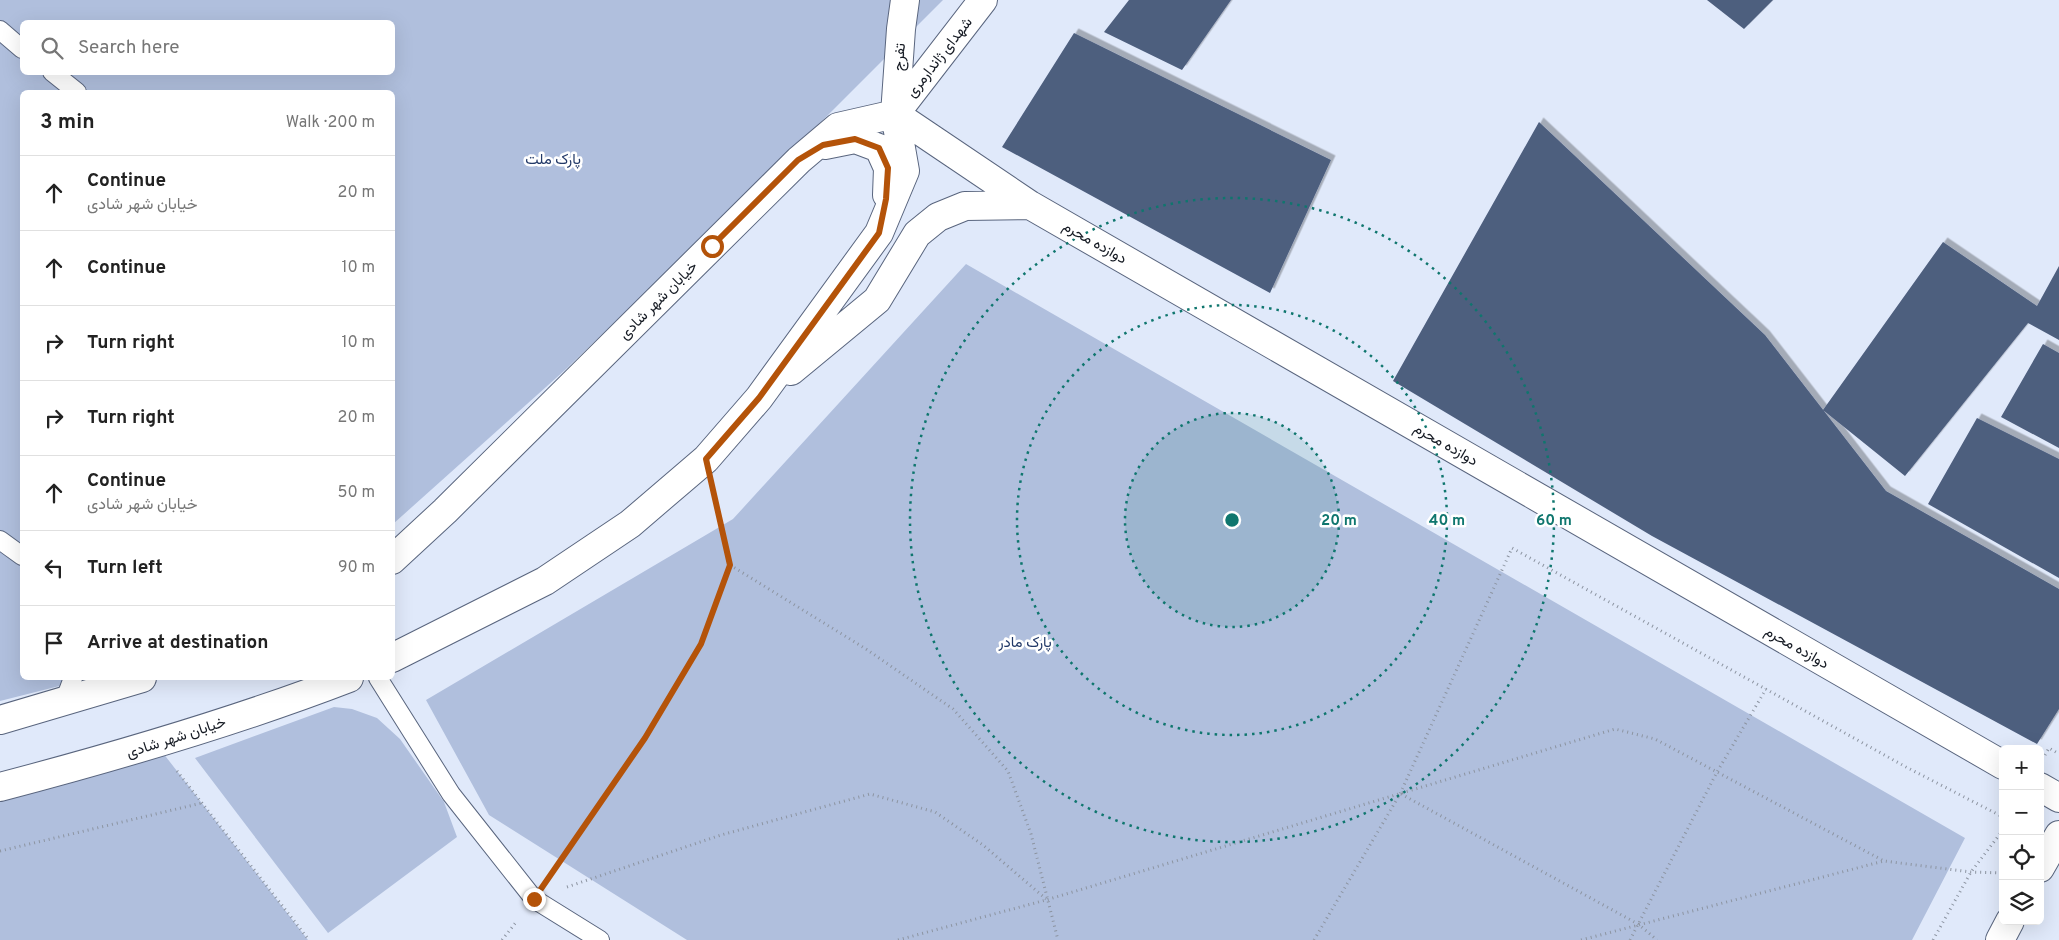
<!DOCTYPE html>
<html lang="en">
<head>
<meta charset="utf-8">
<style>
	:root { --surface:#fff; --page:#f2f2f2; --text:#222; --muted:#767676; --line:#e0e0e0 }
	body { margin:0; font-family:Overpass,Vazirmatn,sans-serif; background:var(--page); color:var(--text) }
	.controls { position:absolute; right:15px; bottom:15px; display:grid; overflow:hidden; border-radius:8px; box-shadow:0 5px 20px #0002 }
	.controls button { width:45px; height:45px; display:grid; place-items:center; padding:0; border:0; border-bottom:1px solid var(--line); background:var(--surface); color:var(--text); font:25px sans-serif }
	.stop { position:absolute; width:15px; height:15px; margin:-11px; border:4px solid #b45309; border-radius:50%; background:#fff }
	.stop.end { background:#b45309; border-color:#fff; box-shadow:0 1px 5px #0008 }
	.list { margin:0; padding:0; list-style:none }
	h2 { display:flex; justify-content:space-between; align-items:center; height:65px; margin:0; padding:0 20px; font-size:21px }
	h2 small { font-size:16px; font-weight:400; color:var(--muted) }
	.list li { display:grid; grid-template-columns:32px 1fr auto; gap:15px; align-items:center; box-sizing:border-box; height:75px; padding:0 20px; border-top:1px solid var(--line) }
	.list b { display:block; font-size:19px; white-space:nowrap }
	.list p { margin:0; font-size:16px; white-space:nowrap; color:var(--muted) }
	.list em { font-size:16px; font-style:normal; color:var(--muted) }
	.icon { flex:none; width:28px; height:28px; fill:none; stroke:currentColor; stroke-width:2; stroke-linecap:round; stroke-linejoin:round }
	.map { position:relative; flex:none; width:2059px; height:940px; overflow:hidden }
	.search { position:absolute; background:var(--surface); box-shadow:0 5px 20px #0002; left:20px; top:20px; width:375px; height:55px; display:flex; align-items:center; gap:12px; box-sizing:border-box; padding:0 18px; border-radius:8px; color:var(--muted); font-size:19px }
	.panel { position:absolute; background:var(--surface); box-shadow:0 5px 20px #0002; left:20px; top:90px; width:375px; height:590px; border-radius:8px }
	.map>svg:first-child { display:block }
	.green { fill:#b0bfdd; fill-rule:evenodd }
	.building { fill:#4d5e7e; filter:url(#shadow) }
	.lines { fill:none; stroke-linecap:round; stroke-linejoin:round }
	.lane-casing { stroke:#59657e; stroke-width:20 }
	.secondary-casing { stroke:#59657e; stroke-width:30 }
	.path { stroke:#8c94a1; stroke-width:3; stroke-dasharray:1 4; stroke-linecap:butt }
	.lane { stroke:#fff; stroke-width:18 }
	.secondary { stroke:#fff; stroke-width:28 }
	.route { stroke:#b45309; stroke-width:6 }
	.ring { fill:none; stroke:#0f766e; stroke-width:2.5; stroke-dasharray:2.5 5 }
	.labels { text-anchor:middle; stroke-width:5; stroke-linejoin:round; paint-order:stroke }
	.street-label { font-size:15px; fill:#151a23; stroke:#fff }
	.park-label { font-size:15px; fill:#223968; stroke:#fff }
	.centre { fill:#0f766e; stroke:#fff; stroke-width:2.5 }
	.ring-label { font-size:15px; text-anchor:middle; font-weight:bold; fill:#0f766e; stroke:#fff; stroke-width:5; stroke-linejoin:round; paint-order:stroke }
</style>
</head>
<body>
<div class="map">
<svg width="2059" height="940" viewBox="0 0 2059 940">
	<defs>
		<filter id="shadow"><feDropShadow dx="4.5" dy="-4.5" stdDeviation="0" flood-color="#0004"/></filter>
	</defs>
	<rect width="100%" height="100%" fill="#e0e9fa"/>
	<!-- green -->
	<path class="green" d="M 0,0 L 943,0 L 790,153 L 565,370 L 393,524 L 392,92 L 22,92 L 22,678 L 91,678 L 0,701 ZM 22,22 L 392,22 L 392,72 L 22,72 Z
		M 966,264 L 1965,838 L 1912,940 L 687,940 L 489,815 L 426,700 L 733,519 Z
		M 334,707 L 352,709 L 377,718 L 400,739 L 444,802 L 457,837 L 328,933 L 195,758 Z
		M 156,744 L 308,940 L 0,940 L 0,790 Z"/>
	<!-- building -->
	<path class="building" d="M 1129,0 L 1231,0 L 1182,70 L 1104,32 Z
		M 1707,0 L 1773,0 L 1744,29 Z
		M 1074,33 L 1331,160 L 1270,293 L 1002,147 Z
		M 1539,122 L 1765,335 L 1886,491 L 2059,589 L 2059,709 L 2037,744 L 1652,536 L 1393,381 Z
		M 1943,242 L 2037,306 L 2059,266 L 2059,340 L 2028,323 L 1905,476 L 1823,410 Z
		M 2043,344 L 2059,353 L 2059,448 L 2001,417 Z
		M 1977,418 L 2059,459 L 2059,578 L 1928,504 Z"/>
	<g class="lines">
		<!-- lane casing -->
		<g class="lane-casing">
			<path id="lane" d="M 0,30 L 22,49
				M 52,72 L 77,92
				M 0,540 L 22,556
				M 378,678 L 451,794 L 534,899 L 600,940
				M 64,702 L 73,678"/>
		</g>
		<!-- secondary casing -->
		<g class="secondary-casing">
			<path id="secondary" d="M 895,114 L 1030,205 L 2003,765
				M 895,114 L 983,0
				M 825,145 L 855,139 L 879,148 L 888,168 L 887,195
				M 791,371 L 877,300 L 917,234 L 938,217 L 965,206 L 1030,205
				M 392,560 L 445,511 L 799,160 L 838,127 L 895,114
				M 392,658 L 545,581 L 630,524 L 706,459 L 759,398 L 879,233 L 905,171 L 895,114 L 901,29 L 905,0
				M 0,720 L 142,678
				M 0,787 C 118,756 235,722 349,678
				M 2040,787 L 2059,798
				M 2040,868 L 2059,835
				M 2000,940 L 2010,921"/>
		</g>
		<!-- path -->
		<path class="path" d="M 730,565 L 866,649 L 953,709 L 1008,771 L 1031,834 L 1058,940
			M 2045,755 L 2049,748 L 2059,754
			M 177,771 L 309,940
			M 1401,794 L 1638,924 L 1657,940
			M 0,851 L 202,803
			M 550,875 L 645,738 L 701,644 L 730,565 L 714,494
			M 567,887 L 721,835 L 870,794 L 935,812 L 983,845 L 1046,899
			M 502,940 L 517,921
			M 898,940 L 1046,900 L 1615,729 L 1655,739 L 1884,861
			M 1314,940 L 1400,794 L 1512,548 L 1906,767 L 2003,817
			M 1581,940 L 1884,861 L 1971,872 L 2003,873
			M 1630,940 L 1717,772 L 1766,689
			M 1933,940 L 1971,872 L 2003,830"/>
		<!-- lane -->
		<use href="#lane" class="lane"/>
		<!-- secondary -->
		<use href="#secondary" class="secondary"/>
	</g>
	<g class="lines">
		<!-- route -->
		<path class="route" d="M 534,899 L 645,738 L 701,644 L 730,565 L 706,459 L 759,398 L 879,233 L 886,199 L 888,168 L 879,148 L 855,139 L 823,145 L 798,160 L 712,246"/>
	</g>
	<!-- distance rings -->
	<circle cx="1232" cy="520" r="107" fill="#0f766e" fill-opacity=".12"/>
	<g class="ring">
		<circle cx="1232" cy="520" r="107"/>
		<circle cx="1232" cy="520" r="215"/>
		<circle cx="1232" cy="520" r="322"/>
	</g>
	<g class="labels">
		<!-- street labels -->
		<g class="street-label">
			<text transform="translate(899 57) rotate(-86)" y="5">تفرج</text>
			<text transform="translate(939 57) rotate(-52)" y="5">شهدای ژاندارمری</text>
			<text transform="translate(1095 242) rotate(30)" y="5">دوازده محرم</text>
			<text transform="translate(658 300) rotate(-45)" y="5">خیابان شهر شادی</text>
			<text transform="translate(1446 444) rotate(30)" y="5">دوازده محرم</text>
			<text transform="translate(1797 647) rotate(30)" y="5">دوازده محرم</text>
			<text transform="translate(176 737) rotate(-18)" y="5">خیابان شهر شادی</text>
		</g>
		<!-- park labels -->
		<g class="park-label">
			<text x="553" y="164">پارک ملت</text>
			<text x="1025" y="647">پارک مادر</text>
		</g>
	</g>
	<circle cx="1232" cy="520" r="8" class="centre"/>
	<g class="ring-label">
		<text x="1339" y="525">20 m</text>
		<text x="1447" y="525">40 m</text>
		<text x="1554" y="525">60 m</text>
	</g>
</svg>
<div class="controls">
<button>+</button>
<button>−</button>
<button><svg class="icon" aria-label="locate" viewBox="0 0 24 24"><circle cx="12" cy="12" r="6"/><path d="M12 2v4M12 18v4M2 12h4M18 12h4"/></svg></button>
<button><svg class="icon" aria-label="layers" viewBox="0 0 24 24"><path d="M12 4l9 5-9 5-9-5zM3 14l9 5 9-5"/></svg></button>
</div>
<div class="stop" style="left:712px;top:246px"></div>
<div class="stop end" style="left:534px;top:899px"></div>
<div class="search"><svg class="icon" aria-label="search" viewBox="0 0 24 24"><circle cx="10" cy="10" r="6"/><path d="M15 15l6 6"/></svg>Search here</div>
<section class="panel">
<h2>3 min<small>Walk · 200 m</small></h2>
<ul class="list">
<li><svg class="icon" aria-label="ahead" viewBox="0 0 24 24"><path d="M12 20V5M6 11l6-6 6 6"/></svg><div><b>Continue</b><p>خیابان شهر شادی</p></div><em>20 m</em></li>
<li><svg class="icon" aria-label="ahead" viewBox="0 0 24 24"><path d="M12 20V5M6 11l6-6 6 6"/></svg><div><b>Continue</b></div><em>10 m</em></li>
<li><svg class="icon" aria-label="right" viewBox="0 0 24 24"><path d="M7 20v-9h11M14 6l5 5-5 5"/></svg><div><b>Turn right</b></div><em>10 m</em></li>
<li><svg class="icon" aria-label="right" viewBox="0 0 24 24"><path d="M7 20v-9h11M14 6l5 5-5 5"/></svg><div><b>Turn right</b></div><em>20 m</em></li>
<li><svg class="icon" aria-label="ahead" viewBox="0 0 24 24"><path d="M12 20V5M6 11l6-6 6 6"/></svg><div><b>Continue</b><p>خیابان شهر شادی</p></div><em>50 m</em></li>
<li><svg class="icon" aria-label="left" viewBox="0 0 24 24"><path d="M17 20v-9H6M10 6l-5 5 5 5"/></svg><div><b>Turn left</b></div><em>90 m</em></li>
<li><svg class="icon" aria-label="arrive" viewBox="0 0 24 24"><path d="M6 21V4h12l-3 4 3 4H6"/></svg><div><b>Arrive at destination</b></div></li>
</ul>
</section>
</div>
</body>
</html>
